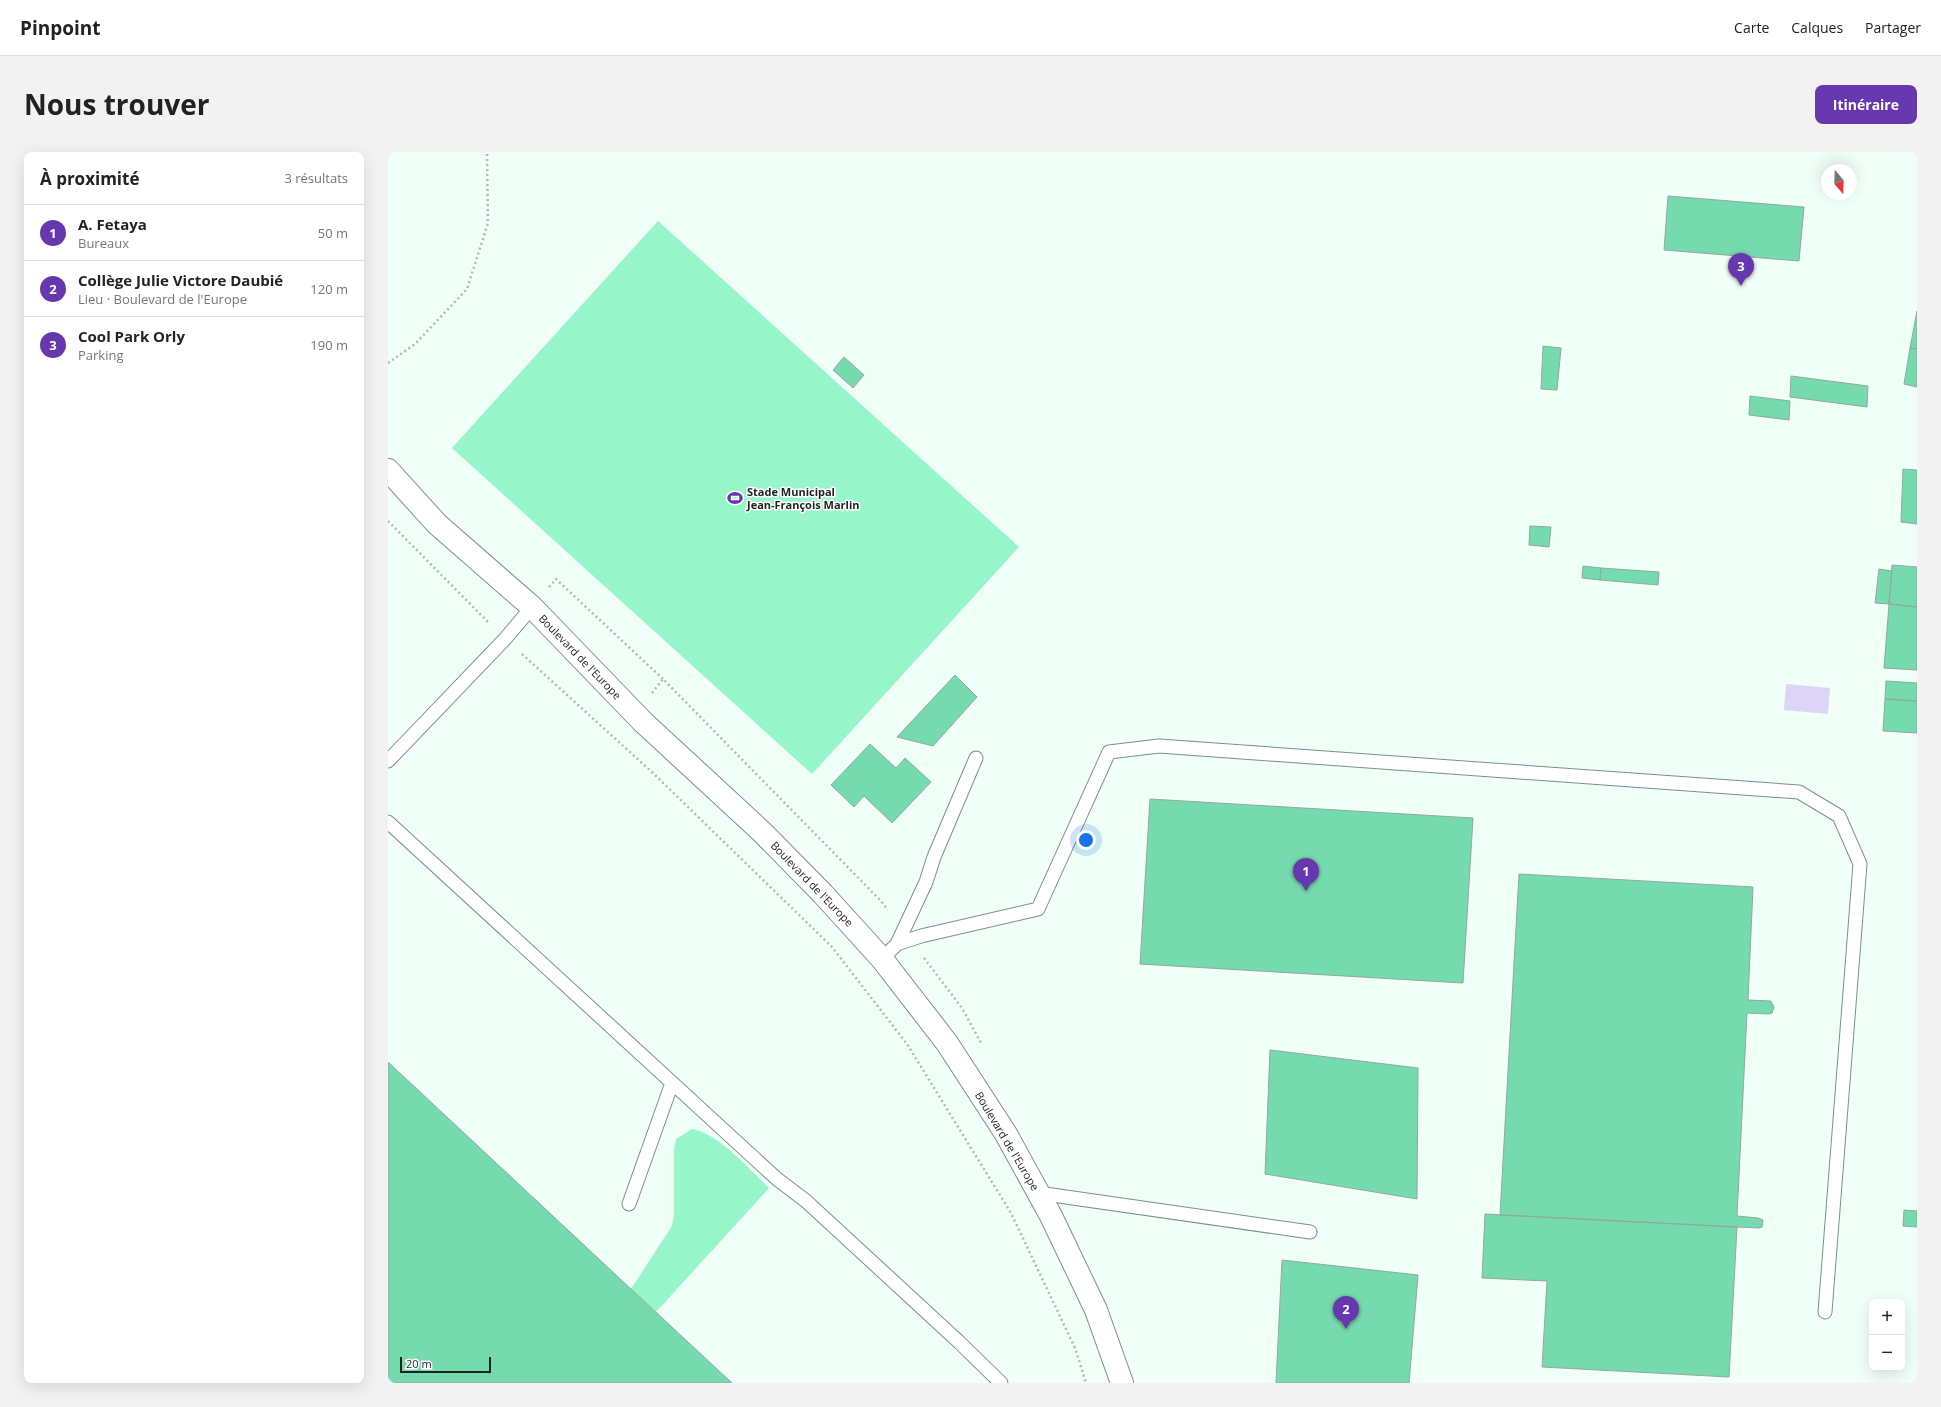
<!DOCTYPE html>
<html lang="fr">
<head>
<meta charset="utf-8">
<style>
	:root { --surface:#fff; --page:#f2f2f2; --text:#222; --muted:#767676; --line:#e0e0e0; --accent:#6737af }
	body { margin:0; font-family:"Open Sans",sans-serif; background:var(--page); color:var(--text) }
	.controls { position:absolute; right:12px; bottom:12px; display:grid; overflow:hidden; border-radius:8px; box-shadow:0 4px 16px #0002 }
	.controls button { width:36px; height:36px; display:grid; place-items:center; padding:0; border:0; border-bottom:1px solid var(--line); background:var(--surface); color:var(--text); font:20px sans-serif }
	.compass { position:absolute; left:1433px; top:12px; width:36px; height:36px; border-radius:50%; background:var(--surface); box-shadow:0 4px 16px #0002; rotate:161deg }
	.scale { position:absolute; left:12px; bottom:10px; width:91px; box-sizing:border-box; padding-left:4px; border:2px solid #1a231f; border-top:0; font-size:11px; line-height:14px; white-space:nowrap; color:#1a231f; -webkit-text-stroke:3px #fff; paint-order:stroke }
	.you { position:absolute; left:698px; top:688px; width:14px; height:14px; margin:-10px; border:3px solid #fff; border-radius:50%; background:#1a73e8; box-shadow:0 0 0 6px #1a73e833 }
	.badge { display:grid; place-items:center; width:26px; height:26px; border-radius:50%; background:var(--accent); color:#fff; font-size:13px; font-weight:700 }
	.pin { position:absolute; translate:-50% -33px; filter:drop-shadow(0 1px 2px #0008) }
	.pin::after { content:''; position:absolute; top:21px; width:14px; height:12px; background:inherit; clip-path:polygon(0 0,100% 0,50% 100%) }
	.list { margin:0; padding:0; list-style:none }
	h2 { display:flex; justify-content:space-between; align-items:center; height:52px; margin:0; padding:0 16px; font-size:17px }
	h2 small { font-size:13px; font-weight:400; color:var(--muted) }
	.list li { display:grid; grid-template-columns:26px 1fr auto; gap:12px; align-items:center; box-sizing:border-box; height:56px; padding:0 16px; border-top:1px solid var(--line) }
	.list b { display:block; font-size:15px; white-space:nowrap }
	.list p { margin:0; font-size:13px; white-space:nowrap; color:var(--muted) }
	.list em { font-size:13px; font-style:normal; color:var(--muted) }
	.map { position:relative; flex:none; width:1529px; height:1231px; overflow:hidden; border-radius:8px }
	header { display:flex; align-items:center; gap:24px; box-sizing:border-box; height:56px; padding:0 20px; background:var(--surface); border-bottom:1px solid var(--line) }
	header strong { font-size:19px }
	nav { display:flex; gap:22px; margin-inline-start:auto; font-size:14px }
	.intro { display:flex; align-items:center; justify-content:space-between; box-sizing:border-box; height:96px; padding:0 24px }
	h1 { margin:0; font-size:28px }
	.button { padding:10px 18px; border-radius:8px; background:var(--accent); color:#fff; font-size:14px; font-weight:700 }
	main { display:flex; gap:24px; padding:0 24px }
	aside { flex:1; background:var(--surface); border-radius:8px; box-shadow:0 4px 16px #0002 }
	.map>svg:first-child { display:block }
	.green { fill:#96f5c9 }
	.water { fill:#ddd5f6 }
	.building { fill:#75daad; stroke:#92a99d }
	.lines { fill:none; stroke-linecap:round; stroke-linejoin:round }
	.service-casing { stroke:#7b9186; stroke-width:15 }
	.secondary-casing { stroke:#7b9186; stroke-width:24 }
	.path { stroke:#aebbb5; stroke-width:2.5; stroke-dasharray:2 3; stroke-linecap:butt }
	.service { stroke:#fff; stroke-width:13 }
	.secondary { stroke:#fff; stroke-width:22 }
	.labels { text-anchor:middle; stroke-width:3; stroke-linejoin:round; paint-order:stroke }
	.poi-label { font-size:11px; font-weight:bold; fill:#1a231f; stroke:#fff; text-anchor:start }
	.street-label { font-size:11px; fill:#1a231f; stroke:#fff }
</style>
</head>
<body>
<header>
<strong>Pinpoint</strong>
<nav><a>Carte</a><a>Calques</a><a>Partager</a></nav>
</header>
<div class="intro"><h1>Nous trouver</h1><a class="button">Itinéraire</a></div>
<main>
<aside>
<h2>À proximité<small>3 résultats</small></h2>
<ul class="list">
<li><span class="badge">1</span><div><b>A. Fetaya</b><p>Bureaux</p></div><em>50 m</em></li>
<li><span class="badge">2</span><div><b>Collège Julie Victore Daubié</b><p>Lieu · Boulevard de l'Europe</p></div><em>120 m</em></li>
<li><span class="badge">3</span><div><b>Cool Park Orly</b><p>Parking</p></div><em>190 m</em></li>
</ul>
</aside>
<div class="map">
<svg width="1529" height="1231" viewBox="0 0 1529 1231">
	<rect width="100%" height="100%" fill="#f0fff7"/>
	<!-- green -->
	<path class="green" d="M 270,69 L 631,395 L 424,622 L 64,296 Z
		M 304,977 C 330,981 361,1017 381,1036 L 268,1160 L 243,1137 L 284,1074 L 286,1063 L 286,997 L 288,987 Z"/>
	<!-- water -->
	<path class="water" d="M 1398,532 L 1442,536 L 1440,562 L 1396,558 Z"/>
	<!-- building -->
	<path class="building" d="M 1280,44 L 1416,55 L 1411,109 L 1276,98 Z
		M 1529,159 L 1529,197 L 1522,196 Z
		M 1155,194 L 1173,196 L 1169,238 L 1153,237 Z
		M 1522,196 L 1529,197 L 1529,235 L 1516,232 Z
		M 456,205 L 476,223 L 465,236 L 445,218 Z
		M 1403,224 L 1480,234 L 1479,255 L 1402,245 Z
		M 1362,244 L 1402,249 L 1401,268 L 1361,263 Z
		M 1515,317 L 1529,318 L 1529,372 L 1513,370 Z
		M 1142,374 L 1163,375 L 1161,395 L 1141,393 Z
		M 1504,413 L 1529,415 L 1529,455 L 1501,452 Z
		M 1195,414 L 1213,416 L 1212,428 L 1194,426 Z
		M 1213,416 L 1271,420 L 1270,433 L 1212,428 Z
		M 1491,417 L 1504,419 L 1501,452 L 1487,451 Z
		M 1501,452 L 1529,455 L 1529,518 L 1496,516 Z
		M 567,523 L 589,545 L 545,594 L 509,585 Z
		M 1498,529 L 1529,531 L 1529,549 L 1497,547 Z
		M 1497,547 L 1529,549 L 1529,581 L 1495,579 Z
		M 482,592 L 508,616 L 517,606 L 543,630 L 504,671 L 476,644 L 466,655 L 443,633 Z
		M 762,647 L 1085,666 L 1075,831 L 752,812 Z
		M 1131,722 L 1365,735 L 1360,848 L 1383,849 L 1386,855 L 1384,861 L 1381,862 L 1359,861 L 1349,1064 L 1370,1066 L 1375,1068 L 1374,1075 L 1371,1076 L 1349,1075 L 1112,1063 Z
		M 882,898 L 1030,916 L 1029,1047 L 877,1022 Z
		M 0,910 L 243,1137 L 344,1231 L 0,1231 Z
		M 1516,1058 L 1529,1059 L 1529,1075 L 1515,1074 Z
		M 1097,1062 L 1349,1075 L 1341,1225 L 1154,1215 L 1159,1129 L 1094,1126 Z
		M 894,1108 L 1030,1123 L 1021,1231 L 888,1231 Z"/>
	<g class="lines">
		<!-- service casing -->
		<g class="service-casing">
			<path id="service" d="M 0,609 L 117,487 L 144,455
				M 0,670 L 389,1027 L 418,1049 L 571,1190 L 613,1231
				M 509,792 L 538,730 L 546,705 L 588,606
				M 494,807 L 509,792 L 533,784 L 650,757 L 721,600 L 771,594 L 1411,640 L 1451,664 L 1472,712 L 1437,1160
				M 650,1041 L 922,1080
				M 241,1052 L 284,931"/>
		</g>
		<!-- secondary casing -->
		<g class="secondary-casing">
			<path id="secondary" d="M 0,318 L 49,372 L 144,455 L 255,570 L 374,680 L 435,742 L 494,807 L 559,891 L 618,982 L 663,1064 L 708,1158 L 734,1231"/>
		</g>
		<!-- path -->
		<path class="path" d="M 0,211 L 27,192 L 79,137 L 100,71 L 99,0
			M 0,369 L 101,471
			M 161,435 L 168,427 L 275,527
			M 134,502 L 266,622 L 444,795 L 519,892 L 623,1061 L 687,1196 L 698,1231
			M 264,541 L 275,527 L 493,749 L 500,758
			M 536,806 L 574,856 L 593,891"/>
		<!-- service -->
		<use href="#service" class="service"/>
		<!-- secondary -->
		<use href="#secondary" class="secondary"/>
	</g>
	<!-- icons -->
	<defs>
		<g id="stadium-bare" transform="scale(1.2)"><path d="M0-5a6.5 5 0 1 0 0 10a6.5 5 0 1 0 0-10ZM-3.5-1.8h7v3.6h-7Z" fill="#6737af" stroke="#fff" stroke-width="2.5" paint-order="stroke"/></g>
	</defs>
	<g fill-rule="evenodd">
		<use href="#stadium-bare" x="347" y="346"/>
	</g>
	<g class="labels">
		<!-- poi labels -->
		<g class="poi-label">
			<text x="359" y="344">Stade Municipal<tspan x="359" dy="13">Jean-François Marlin</tspan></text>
		</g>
		<!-- street labels -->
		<g class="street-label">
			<text transform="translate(192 505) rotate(46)" y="4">Boulevard de l'Europe</text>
			<text transform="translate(424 732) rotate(46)" y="4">Boulevard de l'Europe</text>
			<text transform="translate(619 989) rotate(59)" y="4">Boulevard de l'Europe</text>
		</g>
	</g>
</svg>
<div class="controls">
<button>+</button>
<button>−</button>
</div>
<svg class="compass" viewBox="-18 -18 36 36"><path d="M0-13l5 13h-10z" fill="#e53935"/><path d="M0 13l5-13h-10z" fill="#767676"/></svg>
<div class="scale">20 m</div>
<div class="you"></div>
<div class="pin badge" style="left:918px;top:739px">1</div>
<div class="pin badge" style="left:958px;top:1177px">2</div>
<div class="pin badge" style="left:1353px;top:134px">3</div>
</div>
</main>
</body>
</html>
